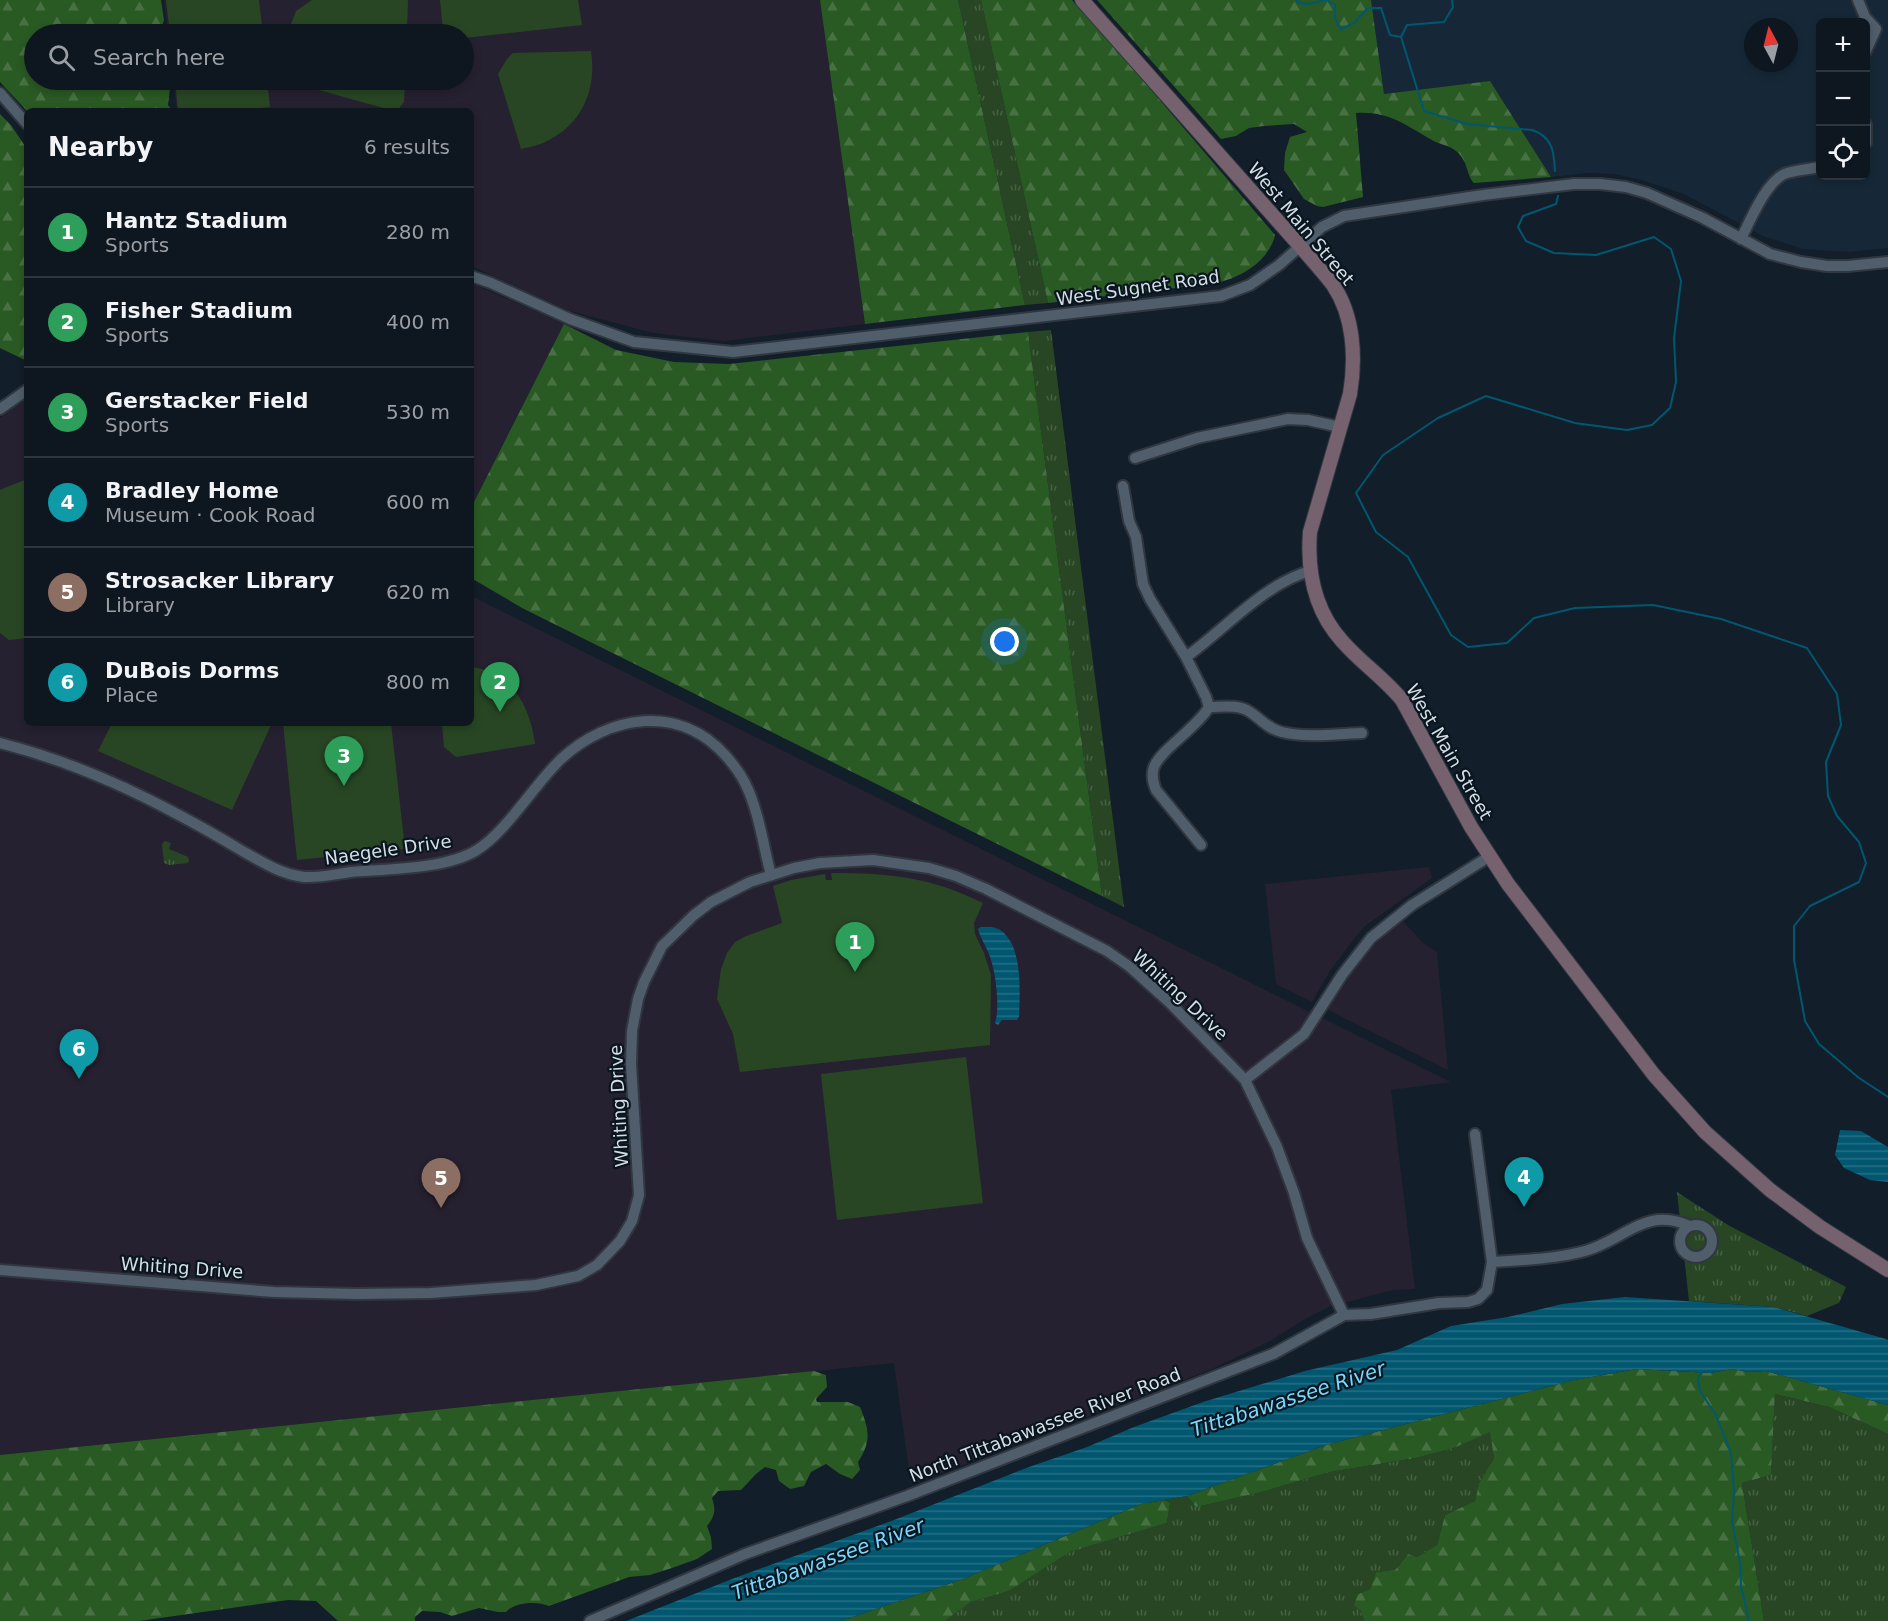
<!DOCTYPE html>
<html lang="en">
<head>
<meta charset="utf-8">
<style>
	:root { --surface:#0e161f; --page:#1c232c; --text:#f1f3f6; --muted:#9b9fa4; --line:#2e353d; --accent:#db2777 }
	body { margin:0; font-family:"DejaVu Sans",sans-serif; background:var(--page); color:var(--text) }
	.controls { position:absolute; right:18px; top:18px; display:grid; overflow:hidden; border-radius:9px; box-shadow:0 3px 9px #0003 }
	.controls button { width:54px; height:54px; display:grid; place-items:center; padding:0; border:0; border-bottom:2px solid var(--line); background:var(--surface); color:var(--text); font:30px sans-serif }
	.compass { position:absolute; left:1744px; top:18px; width:54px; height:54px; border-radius:50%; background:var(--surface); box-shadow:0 3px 9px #0003; rotate:353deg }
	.you { position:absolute; left:1005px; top:642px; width:21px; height:21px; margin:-15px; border:4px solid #fff; border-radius:50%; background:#1a73e8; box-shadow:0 0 0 9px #1a73e833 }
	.badge { display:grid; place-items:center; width:39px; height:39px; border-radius:50%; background:var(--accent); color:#fff; font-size:20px; font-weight:700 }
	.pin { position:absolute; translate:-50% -50px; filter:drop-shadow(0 2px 3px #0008) }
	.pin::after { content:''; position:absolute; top:32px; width:21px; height:18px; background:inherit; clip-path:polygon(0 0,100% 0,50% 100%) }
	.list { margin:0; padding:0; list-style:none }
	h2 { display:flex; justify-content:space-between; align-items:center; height:78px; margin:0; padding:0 24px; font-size:26px }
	h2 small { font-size:20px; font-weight:400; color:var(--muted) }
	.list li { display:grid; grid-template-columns:39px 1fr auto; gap:18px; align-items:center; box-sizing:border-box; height:90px; padding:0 24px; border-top:2px solid var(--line) }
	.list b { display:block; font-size:22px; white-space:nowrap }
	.list p { margin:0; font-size:20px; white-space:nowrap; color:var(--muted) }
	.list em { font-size:20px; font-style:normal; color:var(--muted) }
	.icon { flex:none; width:33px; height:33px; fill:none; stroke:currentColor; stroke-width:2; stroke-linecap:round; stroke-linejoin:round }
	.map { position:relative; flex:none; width:1888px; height:1621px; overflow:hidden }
	.search { position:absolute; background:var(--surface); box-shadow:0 3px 9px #0003; left:24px; top:24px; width:450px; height:66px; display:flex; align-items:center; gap:15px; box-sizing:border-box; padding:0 21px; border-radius:33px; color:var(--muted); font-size:22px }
	.panel { position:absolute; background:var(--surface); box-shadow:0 3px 9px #0003; left:24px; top:108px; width:450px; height:618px; border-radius:9px }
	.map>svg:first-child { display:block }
	.built { fill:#162837; fill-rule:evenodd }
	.education { fill:#262130 }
	.grass { fill:url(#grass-tufts) }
	.forest { fill:url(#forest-firs) }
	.garden { fill:#284624 }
	.water { fill:url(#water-rules) }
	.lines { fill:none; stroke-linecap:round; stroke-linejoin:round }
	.stream { stroke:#025770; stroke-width:2 }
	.street-casing { stroke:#303740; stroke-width:14 }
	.secondary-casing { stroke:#303740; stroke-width:16 }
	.street { stroke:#505e6b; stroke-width:10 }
	.secondary { stroke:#76616f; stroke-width:14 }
	.labels { text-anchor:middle; stroke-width:4.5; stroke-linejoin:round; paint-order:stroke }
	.street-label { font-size:18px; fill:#d5dee5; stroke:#09151f }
	.water-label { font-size:20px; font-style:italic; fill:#78d8fd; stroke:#09151f }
</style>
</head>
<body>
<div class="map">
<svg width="1888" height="1621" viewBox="0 0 1888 1621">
	<defs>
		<pattern id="grass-tufts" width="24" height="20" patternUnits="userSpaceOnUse" patternTransform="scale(1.5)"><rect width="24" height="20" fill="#284624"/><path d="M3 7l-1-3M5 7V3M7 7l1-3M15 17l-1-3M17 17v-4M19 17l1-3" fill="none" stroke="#466044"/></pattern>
		<pattern id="forest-firs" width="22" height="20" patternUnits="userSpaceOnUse" patternTransform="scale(1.5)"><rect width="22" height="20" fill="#2a5a23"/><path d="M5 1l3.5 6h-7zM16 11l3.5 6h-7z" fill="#487143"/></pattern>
		<pattern id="water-rules" width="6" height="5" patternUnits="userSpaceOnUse" patternTransform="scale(1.5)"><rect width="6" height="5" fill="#025770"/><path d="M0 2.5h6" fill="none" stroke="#266f84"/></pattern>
	</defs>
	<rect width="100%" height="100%" fill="#121e29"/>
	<!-- built -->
	<path class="built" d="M 1371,0 L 1888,0 L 1888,248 L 1849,252 L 1804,249 L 1765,237 L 1684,194 L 1642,180 L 1614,174 L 1588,173 L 1551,177 L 1490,81 L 1384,94 ZM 1820,22 L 1866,22 L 1866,176 L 1820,176 ZM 1753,27 L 1789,27 L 1789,63 L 1753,63 Z"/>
	<!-- education -->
	<path class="education" d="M 164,0 L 820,0 L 865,324 L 724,341 L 653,333 L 570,311 L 471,266 L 471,111 L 177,111 L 173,80 L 464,80 L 464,34 L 168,34 Z
		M 471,283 L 564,324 L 471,508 Z
		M 27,399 L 27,723 L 471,723 L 471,596 L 1451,1082 L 1391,1090 L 1415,1289 L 1393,1290 L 1329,1307 L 1305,1319 L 1270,1341 L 1212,1369 L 911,1485 L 894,1363 L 0,1455 L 0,418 Z
		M 1429,867 L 1432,878 L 1365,926 L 1353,940 L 1330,971 L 1312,1002 L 1276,984 L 1265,884 Z
		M 1403,921 L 1424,944 L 1437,952 L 1448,1070 L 1328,1010 L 1339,989 L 1354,967 L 1381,938 Z"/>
	<!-- grass -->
	<path class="grass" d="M 958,0 L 981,0 L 1048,303 L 1025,305 Z
		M 1051,330 L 1124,907 L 1102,896 L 1028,332 Z
		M 165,841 L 171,843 L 169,849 L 188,857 L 189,861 L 188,863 L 169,865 L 164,863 L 162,844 Z
		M 1677,1192 L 1728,1225 L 1846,1287 L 1839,1303 L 1807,1316 L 1774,1307 L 1689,1301 Z
		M 1775,1394 L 1829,1407 L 1888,1434 L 1888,1621 L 1764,1621 L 1742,1483 L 1771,1475 Z
		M 1491,1431 L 1494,1458 L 1479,1483 L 1475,1501 L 1445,1515 L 1437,1545 L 1417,1557 L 1408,1554 L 1395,1570 L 1376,1572 L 1370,1589 L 1358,1594 L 1360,1610 L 1364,1621 L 945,1621 L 971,1602 L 1009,1591 L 1070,1552 L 1167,1523 L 1170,1503 L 1164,1500 L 1187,1496 L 1196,1507 L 1258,1493 L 1330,1472 L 1416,1458 L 1454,1448 Z"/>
	<!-- forest -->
	<path class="forest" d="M 0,0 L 161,0 L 164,20 L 160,34 L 34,34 L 34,80 L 167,80 L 170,88 L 168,105 L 173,111 L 27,111 L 0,82 Z
		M 820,0 L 958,0 L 1025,305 L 865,324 Z
		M 981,0 L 1072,0 L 1147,85 L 1275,235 C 1269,261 1242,277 1217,283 L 1048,303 Z
		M 1097,0 L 1371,0 L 1384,94 L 1490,81 L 1551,177 L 1474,183 C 1466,175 1469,162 1456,151 C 1449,145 1438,144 1430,139 C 1404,124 1388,111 1356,113 L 1363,197 L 1323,207 L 1317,206 L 1304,199 L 1284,170 L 1285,153 L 1290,137 L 1307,132 L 1294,124 L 1264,126 L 1249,128 L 1236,136 L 1221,139 Z
		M 0,114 L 11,125 L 27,149 L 27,361 L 0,348 Z
		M 564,324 L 616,350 L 674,362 L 729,364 L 1028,332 L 1102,896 L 524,609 L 471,578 L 471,508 Z
		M 1637,1369 L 1711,1373 L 1731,1369 L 1750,1372 L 1766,1371 L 1888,1405 L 1888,1434 L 1829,1407 L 1775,1394 L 1771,1475 L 1742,1483 L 1764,1621 L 1364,1621 L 1360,1610 L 1354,1605 L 1358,1594 L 1370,1589 L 1376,1572 L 1395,1570 L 1408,1554 L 1417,1557 L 1437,1545 L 1445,1515 L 1475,1501 L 1479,1483 L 1494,1458 L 1490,1432 L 1454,1448 L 1416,1458 L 1330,1472 L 1258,1493 L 1196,1507 L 1187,1496 L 1326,1445 L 1574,1380 Z
		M 814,1371 L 826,1375 L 827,1387 L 816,1399 L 817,1402 L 848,1402 L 860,1407 C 869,1430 872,1440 858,1462 L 860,1470 L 852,1479 L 840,1474 L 826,1464 L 811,1472 L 804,1486 L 790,1489 L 779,1481 L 776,1470 L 765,1467 L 756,1474 L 741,1490 L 718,1491 L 712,1498 C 716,1510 715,1516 707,1526 L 711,1537 L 712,1549 L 697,1559 L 672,1568 L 650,1575 L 629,1577 L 549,1606 C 536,1601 515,1602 506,1612 L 498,1612 L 479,1608 L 452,1616 L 440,1612 L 422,1611 L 415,1617 L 415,1621 L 338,1621 L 316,1601 L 288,1600 L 139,1621 L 0,1621 L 0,1455 Z
		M 1164,1500 L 1170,1503 L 1167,1523 L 1070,1552 L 1009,1591 L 971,1602 L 945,1621 L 841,1621 L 963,1579 L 1141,1504 Z"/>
	<!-- garden -->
	<path class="garden" d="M 166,0 L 259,0 L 263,34 L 170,34 Z
		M 312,0 L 408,0 L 407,34 L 287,34 L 296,11 Z
		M 440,0 L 578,0 L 582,25 L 464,38 L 464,34 L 449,34 L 443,30 Z
		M 591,51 C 597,90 582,126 543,143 C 536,146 528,147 521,149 L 498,74 L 507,59 L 513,53 Z
		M 175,80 L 267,80 L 270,107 L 234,111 L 178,111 Z
		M 283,80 L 405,80 L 404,102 L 397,111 L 394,111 Z
		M 27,479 L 27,638 L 9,640 L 0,633 L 0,490 Z
		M 471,667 C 512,672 530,706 535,744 L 456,757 L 444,747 L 442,723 L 471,723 Z
		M 112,723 L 272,723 L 232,810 L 98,751 Z
		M 283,723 L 391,723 L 405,849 L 297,860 Z
		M 831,873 C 890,873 930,877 983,903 L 974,923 L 975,934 L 984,953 L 991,975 L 990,1045 L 740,1072 L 733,1034 L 717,999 L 721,969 L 727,953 L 735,942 L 746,936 L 782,923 L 773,886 L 791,880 L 825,874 L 826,880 L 832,880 Z
		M 966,1057 L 983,1203 L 837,1220 L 821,1074 Z"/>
	<!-- water -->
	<path class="water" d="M 981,927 C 987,927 994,926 1000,930 C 1023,944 1020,993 1019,1017 L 1017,1020 L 1002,1020 L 998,1025 L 995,1023 C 1000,1009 996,975 991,960 C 988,949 981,940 978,929 Z
		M 1840,1130 L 1861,1131 L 1888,1147 L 1888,1182 L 1870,1180 L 1844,1168 L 1835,1155 Z
		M 1625,1297 L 1774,1307 L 1886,1339 L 1888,1340 L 1888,1405 L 1766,1371 L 1750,1372 L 1731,1369 L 1711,1373 L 1637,1369 L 1574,1380 L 1326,1445 L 1187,1496 L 1141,1504 L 963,1579 L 841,1621 L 626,1621 L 732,1579 L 894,1520 L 1029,1467 L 1087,1447 L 1134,1427 L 1203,1402 L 1305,1371 L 1397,1350 L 1451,1326 L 1508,1317 L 1562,1304 Z"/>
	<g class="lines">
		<!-- stream -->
		<path class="stream" d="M 1296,0 C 1304,7 1314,3 1324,0
			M 1326,0 L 1335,5 L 1335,19 L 1341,29 L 1354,23 L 1368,8 L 1381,8 L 1390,35 L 1401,37
			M 1452,0 L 1453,7 L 1444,22 L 1407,25 L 1401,37 L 1424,111 L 1467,124 L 1532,130 C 1553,137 1554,152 1555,171
			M 1558,196 L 1556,204 L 1523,216 L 1518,227 L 1526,241 L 1554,253 L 1596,255 L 1654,237 L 1671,249 L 1681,281 L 1674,338 L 1676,382 L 1670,408 L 1652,425 L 1627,430 L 1575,423 L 1486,396 L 1438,418 L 1383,455 L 1356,493 L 1376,532 L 1408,557 L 1451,635 L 1468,647 L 1507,643 L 1534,618 L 1575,608 L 1653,605 L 1721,619 L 1807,648 L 1837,694 L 1841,725 L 1826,762 L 1828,796 L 1837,816 L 1859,842 L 1866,863 L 1859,882 L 1810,906 L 1794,926 L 1794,960 L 1805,1021 L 1819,1044 L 1859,1078 L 1888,1097
			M 1702,1371 L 1698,1379 L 1700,1391 L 1716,1415 L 1731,1453 L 1734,1492 L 1732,1521 L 1740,1563 L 1741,1586 L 1749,1621"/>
		<!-- street casing -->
		<g class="street-casing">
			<path id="street" d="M 1858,0 L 1865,17 L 1876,29 L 1866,51
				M 0,93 L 27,124
				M 1866,124 L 1866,143
				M 1741,239 C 1750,221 1767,179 1787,173 C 1797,170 1810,169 1820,167
				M 471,276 L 491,283 L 570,319 L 634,342 L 733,352 L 1221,296 L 1250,285 L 1279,265 L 1322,227 L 1344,216 L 1483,195 L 1574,184 L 1600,184 L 1626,187 L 1647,193 L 1703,218 L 1770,254 L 1801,262 L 1827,266 L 1848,266 L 1888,262
				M 0,409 L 27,390
				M 1135,458 L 1197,438 L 1288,419 L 1308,420 L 1340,427
				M 1123,486 L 1129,521 L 1136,537 L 1143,584 L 1150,599 L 1186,657
				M 1209,707 C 1222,707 1238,704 1250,712 C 1261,719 1268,729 1282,732 C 1305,738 1337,734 1362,733
				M 0,743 C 59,758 123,785 177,814 C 198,825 219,837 239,849 C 260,861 280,874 304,877 C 319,878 336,874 351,872 C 388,869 447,869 477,850 C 507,831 534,785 561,759 C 609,715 679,703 726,756 C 733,764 740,773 745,783 C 759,811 763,845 771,875
				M 1201,845 L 1156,790 C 1153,782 1151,775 1154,767 C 1161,749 1197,728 1209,707 L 1206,697 L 1186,657 C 1225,629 1264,584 1310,571
				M 1245,1080 L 1304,1034 L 1342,975 L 1371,938 L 1412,905 L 1490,856
				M1680 1241a16 16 0 1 1 32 0a16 16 0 1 1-32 0Z
				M 1492,1262 C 1523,1260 1555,1259 1585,1251 C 1625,1240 1644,1206 1690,1226
				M 0,1270 L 274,1292 L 357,1294 L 431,1293 L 536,1285 L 578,1276 L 597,1265 L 620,1241 L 632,1221 L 639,1195 L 631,1064 L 632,1031 L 638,999 L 644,982 L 662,946 L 694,915 L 711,902 L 750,882 L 794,868 L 820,863 L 873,860 L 929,868 L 956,876 L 986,889 L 1107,951 L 1130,967 L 1170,1003 L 1245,1080 L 1277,1147 L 1294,1193 L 1307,1238 L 1344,1315
				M 590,1621 L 745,1554 L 907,1496 L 1273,1354 L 1344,1315 L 1371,1314 L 1439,1303 L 1468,1302 L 1478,1299 L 1487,1290 L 1492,1262 L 1475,1134"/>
		</g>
		<!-- secondary casing -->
		<g class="secondary-casing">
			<path id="secondary" d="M 1082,0 L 1300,246 C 1311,259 1323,272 1333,285 C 1354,316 1356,358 1350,394 L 1310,532 C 1307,572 1314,610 1342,641 C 1360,662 1384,678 1402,700 L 1471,827 L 1508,884 L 1654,1075 L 1705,1132 L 1770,1190 L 1820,1227 L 1888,1270"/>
		</g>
		<!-- street -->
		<use href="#street" class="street"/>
		<!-- secondary -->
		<use href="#secondary" class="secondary"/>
	</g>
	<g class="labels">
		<!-- street labels -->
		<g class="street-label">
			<text transform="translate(1301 224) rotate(50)" y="6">West Main Street</text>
			<text transform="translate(1138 288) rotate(-8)" y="6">West Sugnet Road</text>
			<text transform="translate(1449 752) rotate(60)" y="6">West Main Street</text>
			<text transform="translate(388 850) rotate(-8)" y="6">Naegele Drive</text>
			<text transform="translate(1180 995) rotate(43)" y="6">Whiting Drive</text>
			<text transform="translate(619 1106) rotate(-93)" y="6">Whiting Drive</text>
			<text transform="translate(182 1268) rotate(4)" y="6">Whiting Drive</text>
			<text transform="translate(1045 1425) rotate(-21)" y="6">North Tittabawassee River Road</text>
		</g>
		<!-- water labels -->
		<g class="water-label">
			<text transform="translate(1288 1399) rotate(-18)" y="7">Tittabawassee River</text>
			<text transform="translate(828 1559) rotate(-20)" y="7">Tittabawassee River</text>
		</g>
	</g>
</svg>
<div class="controls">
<button>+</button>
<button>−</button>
<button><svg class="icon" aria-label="locate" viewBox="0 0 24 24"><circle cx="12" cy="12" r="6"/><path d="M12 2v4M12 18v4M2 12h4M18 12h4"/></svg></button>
</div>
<svg class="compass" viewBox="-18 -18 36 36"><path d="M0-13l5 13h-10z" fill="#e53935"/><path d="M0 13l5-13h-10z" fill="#9b9fa4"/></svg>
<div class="you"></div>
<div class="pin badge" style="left:855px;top:972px;background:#2e9e5b">1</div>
<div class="pin badge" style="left:500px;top:712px;background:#2e9e5b">2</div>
<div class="pin badge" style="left:344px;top:786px;background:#2e9e5b">3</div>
<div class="pin badge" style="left:1524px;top:1207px;background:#0f9aa8">4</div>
<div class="pin badge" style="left:441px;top:1208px;background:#8d6e63">5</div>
<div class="pin badge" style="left:79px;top:1079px;background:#0f9aa8">6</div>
<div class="search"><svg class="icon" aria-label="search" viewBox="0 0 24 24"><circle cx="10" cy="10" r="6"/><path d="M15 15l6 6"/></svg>Search here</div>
<section class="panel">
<h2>Nearby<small>6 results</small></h2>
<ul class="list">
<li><span class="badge" style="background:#2e9e5b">1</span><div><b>Hantz Stadium</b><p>Sports</p></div><em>280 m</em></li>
<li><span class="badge" style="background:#2e9e5b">2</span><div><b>Fisher Stadium</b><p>Sports</p></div><em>400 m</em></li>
<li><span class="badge" style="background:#2e9e5b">3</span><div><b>Gerstacker Field</b><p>Sports</p></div><em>530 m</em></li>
<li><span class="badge" style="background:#0f9aa8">4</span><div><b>Bradley Home</b><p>Museum · Cook Road</p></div><em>600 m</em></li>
<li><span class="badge" style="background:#8d6e63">5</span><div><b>Strosacker Library</b><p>Library</p></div><em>620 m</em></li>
<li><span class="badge" style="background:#0f9aa8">6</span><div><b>DuBois Dorms</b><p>Place</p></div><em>800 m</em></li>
</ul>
</section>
</div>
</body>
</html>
